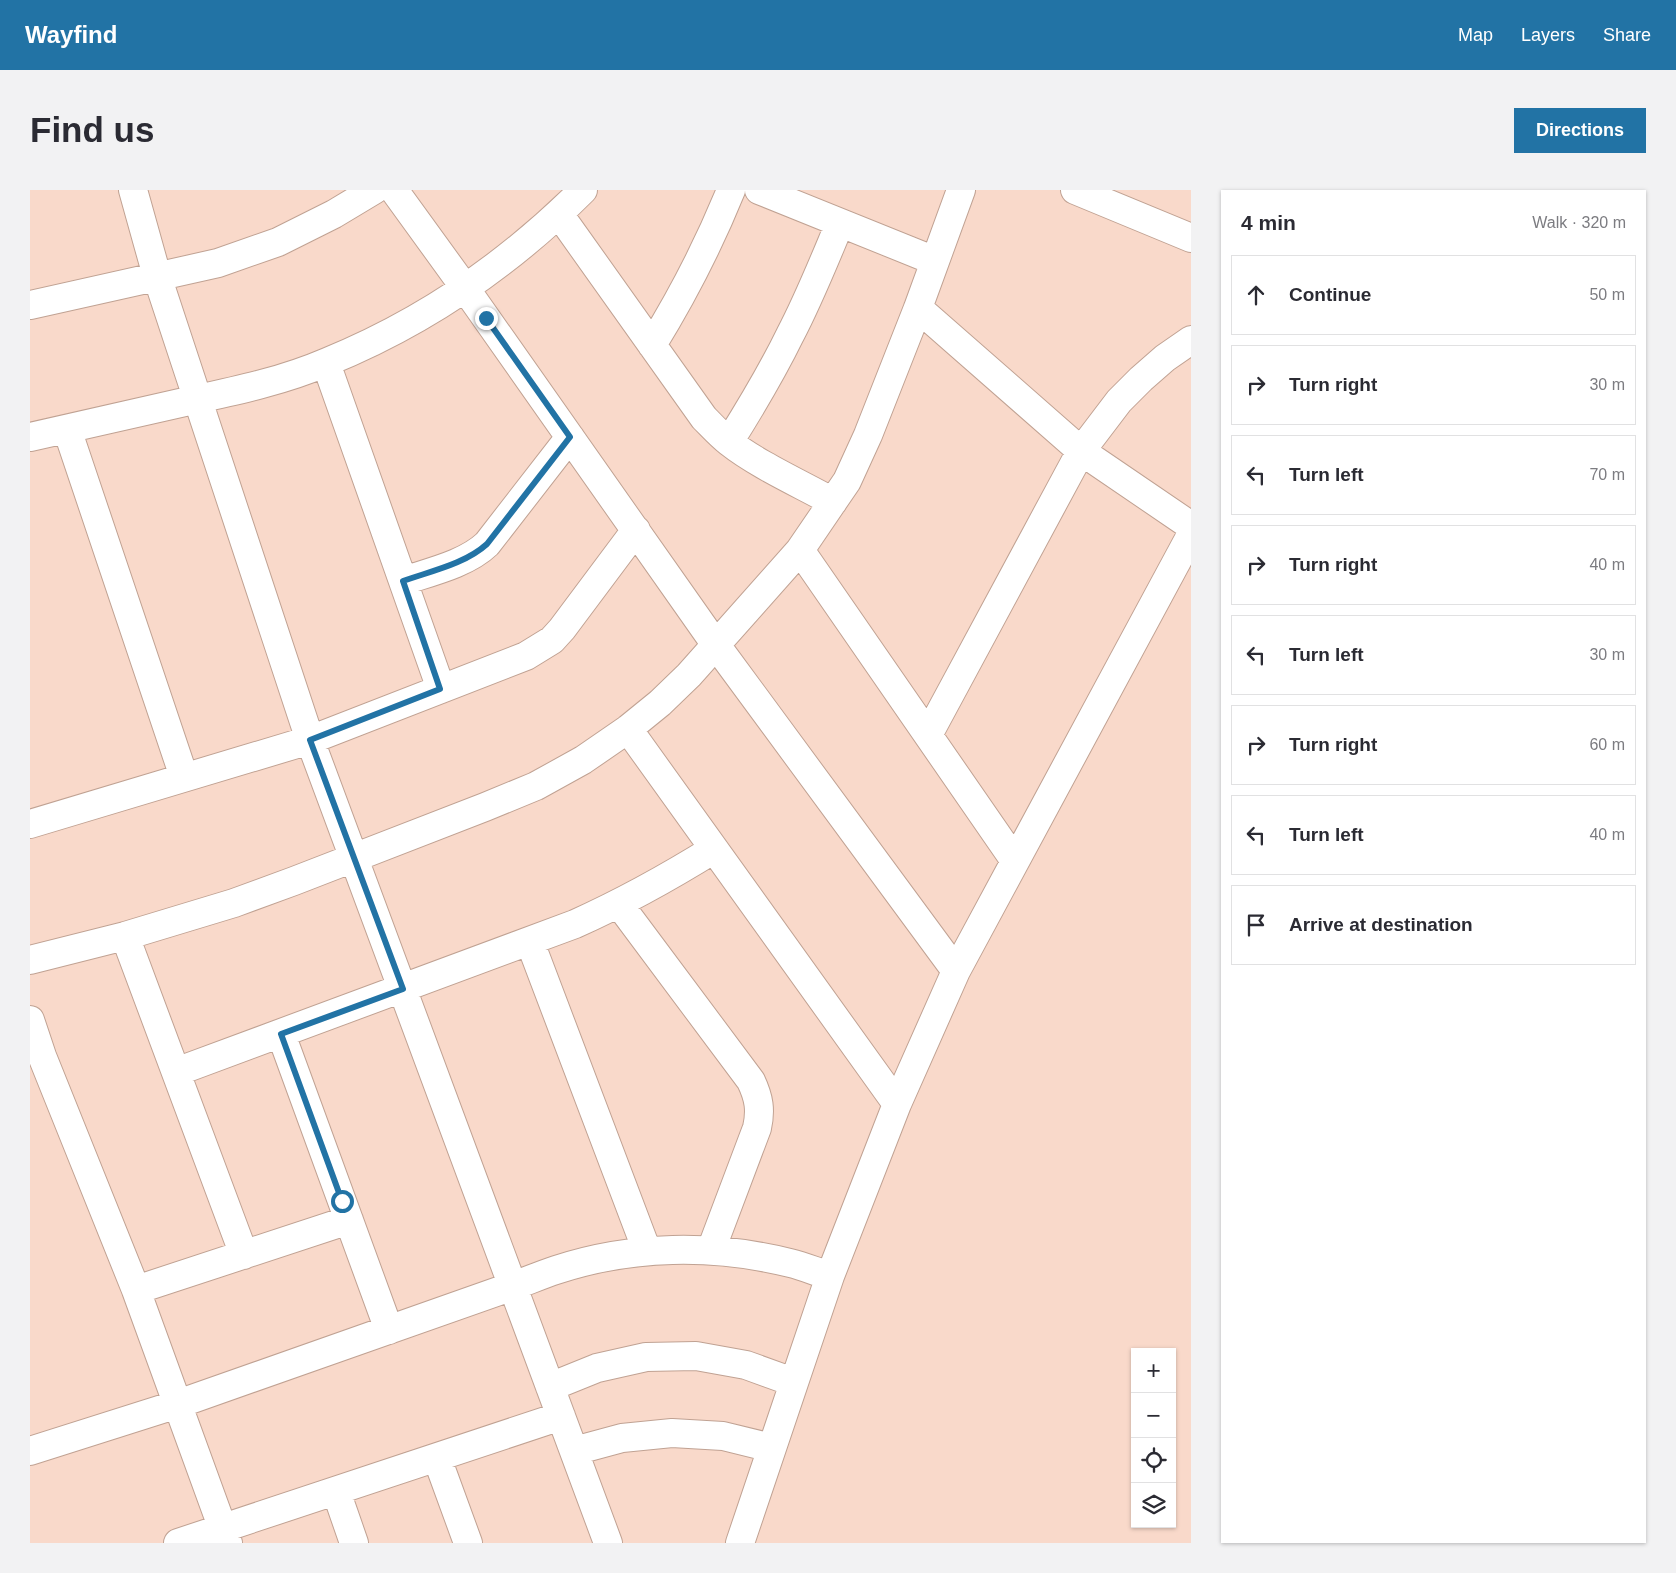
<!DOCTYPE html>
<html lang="en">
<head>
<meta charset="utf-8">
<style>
	:root { --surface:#fff; --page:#f2f2f3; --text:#2b2b33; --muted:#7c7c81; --line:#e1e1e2; --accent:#2273a5 }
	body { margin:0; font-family:Helvetica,sans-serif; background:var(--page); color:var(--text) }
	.controls { position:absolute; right:15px; bottom:15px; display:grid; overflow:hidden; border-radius:0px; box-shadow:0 1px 4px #0004 }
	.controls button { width:45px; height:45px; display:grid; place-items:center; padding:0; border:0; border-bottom:1px solid var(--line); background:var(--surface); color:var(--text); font:25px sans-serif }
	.stop { position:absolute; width:15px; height:15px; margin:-11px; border:4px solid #2273a5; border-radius:50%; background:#fff }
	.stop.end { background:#2273a5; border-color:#fff; box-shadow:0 1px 5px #0008 }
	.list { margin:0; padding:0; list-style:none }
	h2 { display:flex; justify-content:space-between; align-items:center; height:65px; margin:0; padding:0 20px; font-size:21px }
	h2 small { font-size:16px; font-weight:400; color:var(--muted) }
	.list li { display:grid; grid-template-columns:32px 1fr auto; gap:15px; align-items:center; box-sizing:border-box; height:80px; margin:0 10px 10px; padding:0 10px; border:1px solid var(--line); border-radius:0px }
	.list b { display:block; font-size:19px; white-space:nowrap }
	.list em { font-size:16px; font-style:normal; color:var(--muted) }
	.icon { flex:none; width:28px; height:28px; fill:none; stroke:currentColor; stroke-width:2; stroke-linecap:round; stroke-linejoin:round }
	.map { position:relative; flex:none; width:1161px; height:1353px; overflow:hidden; border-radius:0px }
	header { display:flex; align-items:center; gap:30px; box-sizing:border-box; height:70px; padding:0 25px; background:var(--accent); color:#fff }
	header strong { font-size:24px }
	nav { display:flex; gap:28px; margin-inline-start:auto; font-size:18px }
	.intro { display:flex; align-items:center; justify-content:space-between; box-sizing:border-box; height:120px; padding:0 30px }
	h1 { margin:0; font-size:35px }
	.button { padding:12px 22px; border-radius:0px; background:var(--accent); color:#fff; font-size:18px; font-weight:700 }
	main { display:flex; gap:30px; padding:0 30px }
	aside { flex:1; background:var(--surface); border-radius:0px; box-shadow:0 1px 4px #0004 }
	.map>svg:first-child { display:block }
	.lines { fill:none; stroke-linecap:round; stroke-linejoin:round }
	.minor-casing { stroke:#c0a293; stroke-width:30 }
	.minor { stroke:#fff; stroke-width:28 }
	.route { stroke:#2273a5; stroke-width:6 }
</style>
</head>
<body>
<header>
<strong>Wayfind</strong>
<nav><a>Map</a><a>Layers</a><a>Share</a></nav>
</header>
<div class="intro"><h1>Find us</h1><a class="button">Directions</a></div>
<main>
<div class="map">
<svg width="1161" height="1353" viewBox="0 0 1161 1353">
	<rect width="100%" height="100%" fill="#f9d9ca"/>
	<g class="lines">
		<!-- minor casing -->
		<g class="minor-casing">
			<path id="minor" d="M 103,0 L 127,86 L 280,550 L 578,1353
				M 364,0 L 435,98 L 686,455 L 926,781
				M 729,0 L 905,71
				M 1045,0 L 1161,48
				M 529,24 L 674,228 C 682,236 690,245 699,252 C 728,275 771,294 803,312
				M 0,115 L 188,73 L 248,52 L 304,24 L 344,0
				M 888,118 L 1051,261 L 1161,336
				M 622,155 C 653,105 679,54 701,0
				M 296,173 L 411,499
				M 37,239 L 154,587
				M 0,247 C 53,235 106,223 159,211 C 205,201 253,191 297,172 C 393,133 480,73 553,0
				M 699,252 C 721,217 742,182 760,145 C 779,109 794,71 810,33
				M 770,360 L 985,671
				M 373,391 C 400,382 436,374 457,354 L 540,247
				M 598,539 L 867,914
				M 898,545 L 1051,261 L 1089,211 L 1111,189 L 1135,168 L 1161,150
				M 0,634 L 280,550 L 496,466 L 522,450 L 532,439 L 606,340
				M 589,714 L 721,891 C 729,908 731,920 727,938 L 681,1060
				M 95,746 L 214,1065
				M 500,752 L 617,1061
				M 0,770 L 95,746 L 204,713 L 264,691 L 455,617 L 506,596 L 553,570 L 598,539 L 630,513 L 659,485 L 770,360 L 817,291 L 838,245 L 888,118 L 931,0
				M 0,830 L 12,866 L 106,1100 L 198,1353
				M 251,844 L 359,1140
				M 146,882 L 545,734 C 594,712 639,687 684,659
				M 106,1100 L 319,1030
				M 520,1197 L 567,1178 L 616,1167 L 666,1166 L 716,1175 L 763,1192
				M 0,1261 L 148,1214 L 483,1096 C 497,1091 511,1085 526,1080 C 602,1055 683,1054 760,1073 C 773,1076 787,1082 800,1086
				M 544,1261 L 592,1248 L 642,1243 L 693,1246 L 742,1258
				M 407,1268 L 438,1353
				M 306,1301 L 324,1353
				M 148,1353 L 531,1226
				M 710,1353 L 800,1086 L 867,914 L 926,781 L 1161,345"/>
		</g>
		<!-- minor -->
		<use href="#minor" class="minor"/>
	</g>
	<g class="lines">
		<!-- route -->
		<path class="route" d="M 312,1011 L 251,844 L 373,799 L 280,550 L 410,499 L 373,391 C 401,381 435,374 457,354 L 540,247 L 456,128"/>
	</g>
</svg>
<div class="controls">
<button>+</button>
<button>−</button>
<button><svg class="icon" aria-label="locate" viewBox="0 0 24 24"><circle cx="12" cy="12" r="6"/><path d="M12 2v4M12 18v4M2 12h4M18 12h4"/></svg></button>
<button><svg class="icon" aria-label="layers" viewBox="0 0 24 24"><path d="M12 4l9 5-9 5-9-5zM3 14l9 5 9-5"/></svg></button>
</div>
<div class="stop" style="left:312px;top:1011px"></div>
<div class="stop end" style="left:456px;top:128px"></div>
</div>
<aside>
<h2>4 min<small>Walk · 320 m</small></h2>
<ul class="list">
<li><svg class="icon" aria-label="ahead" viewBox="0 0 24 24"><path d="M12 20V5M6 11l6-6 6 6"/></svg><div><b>Continue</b></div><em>50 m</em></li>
<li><svg class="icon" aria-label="right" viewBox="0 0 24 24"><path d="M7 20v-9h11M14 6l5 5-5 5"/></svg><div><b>Turn right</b></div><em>30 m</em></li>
<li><svg class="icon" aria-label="left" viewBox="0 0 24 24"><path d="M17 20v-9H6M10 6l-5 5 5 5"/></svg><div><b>Turn left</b></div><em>70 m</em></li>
<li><svg class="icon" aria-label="right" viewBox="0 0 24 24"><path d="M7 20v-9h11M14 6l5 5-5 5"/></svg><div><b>Turn right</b></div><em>40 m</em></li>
<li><svg class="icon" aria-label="left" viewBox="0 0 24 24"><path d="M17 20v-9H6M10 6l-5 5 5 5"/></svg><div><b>Turn left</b></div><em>30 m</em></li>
<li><svg class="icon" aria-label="right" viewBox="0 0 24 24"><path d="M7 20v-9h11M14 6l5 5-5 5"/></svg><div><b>Turn right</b></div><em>60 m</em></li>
<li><svg class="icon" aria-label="left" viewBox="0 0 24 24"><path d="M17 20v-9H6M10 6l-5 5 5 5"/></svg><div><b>Turn left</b></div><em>40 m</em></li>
<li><svg class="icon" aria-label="arrive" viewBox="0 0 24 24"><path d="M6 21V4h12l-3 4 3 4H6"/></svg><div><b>Arrive at destination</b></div></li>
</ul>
</aside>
</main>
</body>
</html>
